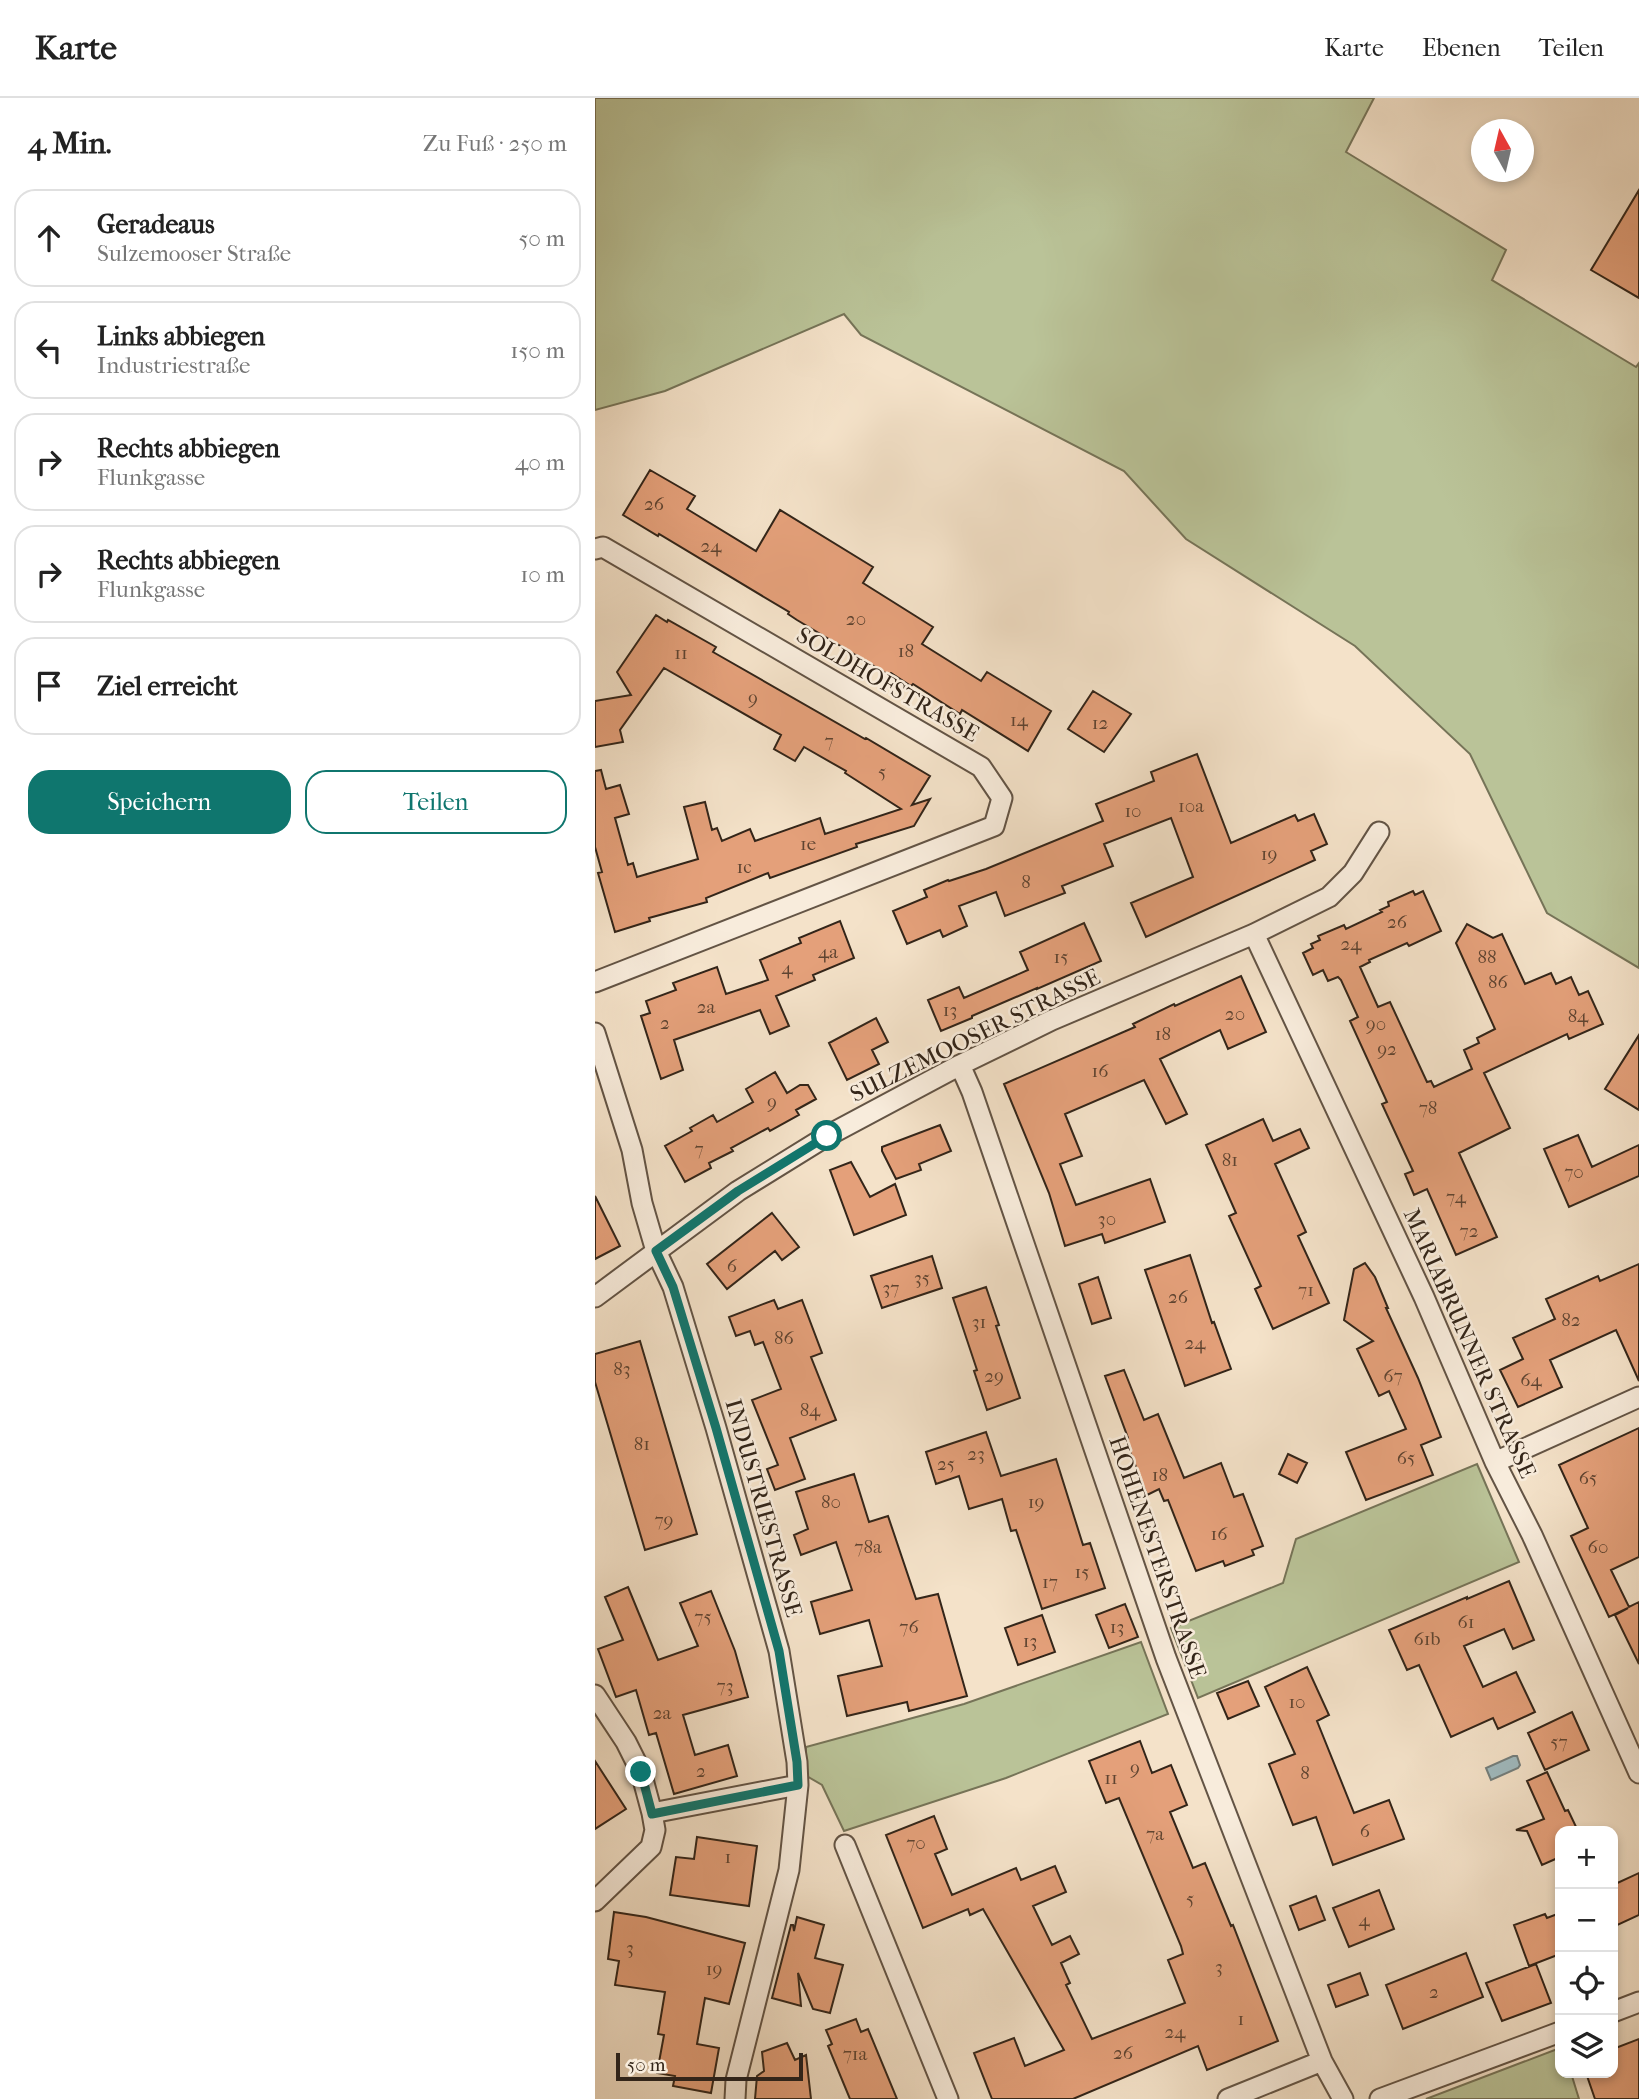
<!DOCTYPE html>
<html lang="de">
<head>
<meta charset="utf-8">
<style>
	:root { --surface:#fff; --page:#f2f2f2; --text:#222; --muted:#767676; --line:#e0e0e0; --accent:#0f766e }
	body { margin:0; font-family:"IM FELL French Canon",serif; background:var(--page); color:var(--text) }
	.controls { position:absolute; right:21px; bottom:21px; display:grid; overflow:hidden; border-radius:14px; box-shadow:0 4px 10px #0003 }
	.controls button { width:63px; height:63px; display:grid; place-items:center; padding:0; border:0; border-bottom:2px solid var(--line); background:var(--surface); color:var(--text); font:35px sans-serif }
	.compass { position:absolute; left:876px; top:21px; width:63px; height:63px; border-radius:50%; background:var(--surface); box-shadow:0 4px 10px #0003; rotate:352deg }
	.scale { position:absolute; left:21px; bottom:18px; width:187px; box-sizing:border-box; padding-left:7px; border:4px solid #332519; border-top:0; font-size:19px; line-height:24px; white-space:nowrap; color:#332519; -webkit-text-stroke:5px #f8ecdc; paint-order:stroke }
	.stop { position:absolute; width:21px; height:21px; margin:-16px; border:5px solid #0f766e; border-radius:50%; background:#fff }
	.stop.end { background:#0f766e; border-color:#fff; box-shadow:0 2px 7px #0008 }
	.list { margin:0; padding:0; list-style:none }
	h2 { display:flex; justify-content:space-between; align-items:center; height:91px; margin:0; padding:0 28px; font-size:30px }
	h2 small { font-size:23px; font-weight:400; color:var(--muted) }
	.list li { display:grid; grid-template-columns:46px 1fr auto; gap:21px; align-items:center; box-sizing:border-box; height:98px; margin:0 14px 14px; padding:0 14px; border:2px solid var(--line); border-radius:21px }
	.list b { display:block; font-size:26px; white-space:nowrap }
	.list p { margin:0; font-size:23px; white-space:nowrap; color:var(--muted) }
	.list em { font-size:23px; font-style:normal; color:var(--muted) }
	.actions { display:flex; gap:14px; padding:21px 28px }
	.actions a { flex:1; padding:16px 0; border:2px solid var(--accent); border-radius:21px; text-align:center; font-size:24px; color:var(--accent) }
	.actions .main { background:var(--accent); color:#fff }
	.icon { flex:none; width:38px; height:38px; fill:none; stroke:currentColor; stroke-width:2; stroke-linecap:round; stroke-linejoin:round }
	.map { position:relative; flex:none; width:1044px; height:2001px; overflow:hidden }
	header { display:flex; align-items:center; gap:42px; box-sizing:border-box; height:98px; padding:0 35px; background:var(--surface); border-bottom:2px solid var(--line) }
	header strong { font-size:33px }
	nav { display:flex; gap:38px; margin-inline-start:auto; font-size:24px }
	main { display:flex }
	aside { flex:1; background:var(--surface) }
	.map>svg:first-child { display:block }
	.green { fill:#bac398; stroke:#767458; stroke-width:2 }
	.water { fill:#a0bbc0; stroke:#747f7d; stroke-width:2 }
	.building { fill:#e4a07a; stroke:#332519; stroke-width:2 }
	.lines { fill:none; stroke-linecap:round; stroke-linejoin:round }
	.street-casing { stroke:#635445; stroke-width:23 }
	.street { stroke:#f8ecdc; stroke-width:19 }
	.route { stroke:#0f766e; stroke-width:9 }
	.labels { text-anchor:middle; stroke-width:5; stroke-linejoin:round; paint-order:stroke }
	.number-label { font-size:19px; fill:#5f4431 }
	.street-label { font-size:23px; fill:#332519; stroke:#f8ecdc }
</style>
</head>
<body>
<header>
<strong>Karte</strong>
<nav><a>Karte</a><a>Ebenen</a><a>Teilen</a></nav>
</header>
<main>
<aside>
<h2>4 Min.<small>Zu Fuß · 250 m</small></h2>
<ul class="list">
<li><svg class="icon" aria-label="ahead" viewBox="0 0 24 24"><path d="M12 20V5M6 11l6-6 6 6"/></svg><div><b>Geradeaus</b><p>Sulzemooser Straße</p></div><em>50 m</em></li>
<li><svg class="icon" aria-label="left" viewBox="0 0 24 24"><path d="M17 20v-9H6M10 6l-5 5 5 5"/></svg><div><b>Links abbiegen</b><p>Industriestraße</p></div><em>150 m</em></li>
<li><svg class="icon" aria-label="right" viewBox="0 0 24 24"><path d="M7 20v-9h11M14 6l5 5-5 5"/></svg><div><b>Rechts abbiegen</b><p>Flunkgasse</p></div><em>40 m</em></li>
<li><svg class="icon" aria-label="right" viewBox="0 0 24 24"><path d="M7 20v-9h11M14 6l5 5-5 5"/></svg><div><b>Rechts abbiegen</b><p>Flunkgasse</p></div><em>10 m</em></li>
<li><svg class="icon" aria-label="arrive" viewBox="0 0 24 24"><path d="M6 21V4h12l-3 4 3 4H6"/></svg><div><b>Ziel erreicht</b></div></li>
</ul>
<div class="actions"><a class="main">Speichern</a><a>Teilen</a></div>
</aside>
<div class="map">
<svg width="1044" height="2001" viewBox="0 0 1044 2001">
	<rect width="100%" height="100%" fill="#f4e2c9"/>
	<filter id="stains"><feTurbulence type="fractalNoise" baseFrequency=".00286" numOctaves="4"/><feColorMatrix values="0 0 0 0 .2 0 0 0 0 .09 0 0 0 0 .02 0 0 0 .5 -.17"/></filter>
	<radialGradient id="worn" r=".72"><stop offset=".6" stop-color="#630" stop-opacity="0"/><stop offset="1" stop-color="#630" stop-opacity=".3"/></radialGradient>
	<!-- green -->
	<path class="green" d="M 0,0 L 779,0 L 751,54 L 911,152 L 897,182 L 1041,269 L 1044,265 L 1044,870 L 952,815 L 875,656 L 760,548 L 591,441 L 529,373 L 266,237 L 249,216 L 70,293 L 0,312 Z
		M 882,1366 L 924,1464 L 603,1600 L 576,1530 L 688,1485 L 701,1441 Z
		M 546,1544 L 573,1616 L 411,1680 L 249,1733 L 227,1687 L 210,1677 L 211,1649 L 369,1606 Z
		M 965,1950 L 965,1975 L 976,1975 L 984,2001 L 831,2001 Z"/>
	<!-- water -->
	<path class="water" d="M 918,1658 L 922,1658 L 925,1667 L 923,1670 L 896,1682 L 891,1670 Z"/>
	<!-- building -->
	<path class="building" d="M 1044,92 L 1044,200 L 996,172 Z
		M 55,372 L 100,398 L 92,411 L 161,453 L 185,412 L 278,469 L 268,485 L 338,529 L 327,546 L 386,583 L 392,574 L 456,613 L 433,653 L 367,612 L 365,616 L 318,586 L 316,588 L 296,575 L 294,577 L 202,522 L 193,516 L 194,514 L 64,436 L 63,438 L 28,417 Z
		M 61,517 L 72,524 L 73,522 L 121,549 L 118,554 L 270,641 L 271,640 L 335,678 L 317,707 L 335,701 L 319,728 L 261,746 L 262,749 L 175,780 L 173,775 L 111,800 L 112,804 L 54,820 L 55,823 L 20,834 L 3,775 L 7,774 L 0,749 L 0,673 L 6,672 L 11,691 L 25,687 L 34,716 L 20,720 L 33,767 L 38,765 L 42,779 L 103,761 L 89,709 L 110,704 L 117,732 L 122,730 L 127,743 L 155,731 L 160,743 L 225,720 L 230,736 L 306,711 L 250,675 L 251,673 L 209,649 L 200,663 L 179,651 L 186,637 L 69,570 L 25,632 L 28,644 L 0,649 L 0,603 L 36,597 L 22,574 Z
		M 498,593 L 536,616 L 509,654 L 473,631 Z
		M 602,656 L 636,745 L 700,717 L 703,723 L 719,716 L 732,746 L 716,753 L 720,762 L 551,839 L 536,805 L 598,779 L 576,720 L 509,746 L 518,768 L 467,788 L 470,795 L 410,818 L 401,794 L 364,808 L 372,828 L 348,839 L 345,832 L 312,846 L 298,813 L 332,799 L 329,792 L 353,782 L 354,783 L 391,771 L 508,723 L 501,706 L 559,683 L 556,674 Z
		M 818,793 L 820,797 L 828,793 L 846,833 L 814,848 L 812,845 L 774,862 L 775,864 L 765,869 L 783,909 L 795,904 L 832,984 L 836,983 L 839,989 L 877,971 L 869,952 L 884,945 L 882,940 L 900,931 L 861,845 L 872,826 L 898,840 L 907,836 L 930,886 L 956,875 L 961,886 L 976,879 L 984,897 L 993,893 L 1008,926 L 974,941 L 972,936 L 889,975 L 915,1030 L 864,1055 L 902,1139 L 861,1157 L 832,1091 L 819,1097 L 810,1076 L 818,1073 L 787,1006 L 792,1004 L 755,923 L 763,919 L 746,882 L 743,879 L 733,883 L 728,872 L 718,877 L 708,855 L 718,850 L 716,846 L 725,842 L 723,838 L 749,827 L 751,831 L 787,814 L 785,812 L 794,808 L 793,804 Z
		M 245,823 L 259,860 L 218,877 L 220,882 L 181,898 L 194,928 L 175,936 L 165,912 L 79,942 L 88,972 L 66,981 L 46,918 L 55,915 L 51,903 L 81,892 L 78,885 L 122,869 L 131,896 L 173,882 L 165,862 L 206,845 L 204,840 Z
		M 489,825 L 506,863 L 442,891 L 442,890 L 377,918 L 377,920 L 346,933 L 333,902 L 364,889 L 369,900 L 433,872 L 425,854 Z
		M 646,878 L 671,934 L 633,951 L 625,932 L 565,961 L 592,1016 L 571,1026 L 549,982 L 470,1016 L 487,1058 L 465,1066 L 481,1107 L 555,1081 L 570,1124 L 510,1145 L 507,1136 L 470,1148 L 454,1095 L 409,986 L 540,929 L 538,926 L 579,906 L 580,908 Z
		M 281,920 L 293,944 L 277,952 L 284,966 L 252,982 L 234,945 Z
		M 1044,937 L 1044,1012 L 1010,991 Z
		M 180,974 L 192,995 L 205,987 L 213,987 L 221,1001 L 201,1012 L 204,1017 L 175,1033 L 173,1030 L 136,1050 L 138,1053 L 114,1065 L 116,1070 L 90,1084 L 70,1048 L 97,1033 L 95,1030 L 118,1017 L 122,1024 L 158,1004 L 151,991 Z
		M 668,1021 L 678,1043 L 705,1031 L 714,1050 L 680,1066 L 711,1134 L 703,1138 L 734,1205 L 678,1231 L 660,1191 L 666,1188 L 634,1118 L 641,1115 L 611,1047 Z
		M 345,1027 L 356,1053 L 324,1066 L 326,1072 L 301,1081 L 287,1053 L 287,1049 Z
		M 983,1037 L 997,1069 L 1044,1047 L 1044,1078 L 974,1109 L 949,1051 Z
		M 256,1064 L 275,1099 L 300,1086 L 311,1117 L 259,1137 L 235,1072 Z
		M 0,1098 L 25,1148 L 0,1161 Z
		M 177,1115 L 204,1149 L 187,1162 L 180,1153 L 132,1191 L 112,1166 Z
		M 595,1157 L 617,1225 L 619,1224 L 636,1271 L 590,1288 L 550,1172 Z
		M 337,1158 L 347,1190 L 287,1210 L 276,1178 Z
		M 770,1165 L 780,1179 L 793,1210 L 791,1210 L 823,1280 L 846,1339 L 826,1347 L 838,1377 L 771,1402 L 751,1354 L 811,1331 L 794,1293 L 784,1298 L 762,1251 L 778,1243 L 749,1222 L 759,1171 Z
		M 1044,1166 L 1044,1283 L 1021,1232 L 955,1262 L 967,1289 L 923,1309 L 905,1272 L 928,1261 L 918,1240 L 960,1221 L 951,1201 L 1003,1178 L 1005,1183 Z
		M 503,1179 L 516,1220 L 497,1226 L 484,1186 Z
		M 391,1189 L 404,1227 L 401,1228 L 425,1300 L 392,1312 L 379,1273 L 382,1272 L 358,1200 Z
		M 179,1202 L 183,1211 L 207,1202 L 227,1255 L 216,1259 L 241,1322 L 195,1340 L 210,1381 L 180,1392 L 172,1371 L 183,1367 L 157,1302 L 186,1291 L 168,1244 L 160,1247 L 155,1233 L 141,1238 L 134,1219 Z
		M 45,1243 L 102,1436 L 50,1452 L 0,1284 L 0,1256 Z
		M 529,1272 L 549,1322 L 563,1316 L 589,1380 L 626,1365 L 639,1399 L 648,1396 L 668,1448 L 657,1452 L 659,1457 L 630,1468 L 628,1463 L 601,1473 L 573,1402 L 569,1403 L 564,1391 L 552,1397 L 530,1341 L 533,1340 L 510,1278 Z
		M 1044,1330 L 1044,1459 L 1016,1472 L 1034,1509 L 1044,1504 L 1044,1566 L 1020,1517 L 1033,1510 L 1014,1519 L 976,1438 L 993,1430 L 964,1367 Z
		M 391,1334 L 406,1378 L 461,1361 L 488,1447 L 495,1445 L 510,1490 L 447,1511 L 421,1432 L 416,1433 L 407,1401 L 374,1411 L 364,1378 L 341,1386 L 331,1354 Z
		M 693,1356 L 712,1365 L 702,1385 L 684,1376 Z
		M 259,1376 L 274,1424 L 293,1418 L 321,1501 L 343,1496 L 372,1598 L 314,1613 L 312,1604 L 252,1618 L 243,1578 L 287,1568 L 274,1522 L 225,1536 L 216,1504 L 257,1492 L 241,1444 L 206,1457 L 199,1437 L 213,1431 L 201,1394 Z
		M 914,1483 L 939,1542 L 918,1551 L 909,1531 L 869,1548 L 888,1589 L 921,1574 L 940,1614 L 903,1631 L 898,1620 L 856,1639 L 824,1567 L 812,1572 L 794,1532 L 872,1499 L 872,1501 Z
		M 33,1489 L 63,1562 L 103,1548 L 85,1505 L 116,1493 L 140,1553 L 153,1599 L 88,1617 L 100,1657 L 133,1647 L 142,1678 L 79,1696 L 61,1635 L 54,1637 L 41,1592 L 21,1599 L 3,1551 L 28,1542 L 10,1499 Z
		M 530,1506 L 543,1539 L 514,1550 L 501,1517 Z
		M 447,1517 L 460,1554 L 423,1567 L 410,1530 Z
		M 712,1569 L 734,1617 L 722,1623 L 759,1715 L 794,1702 L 809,1741 L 738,1767 L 721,1719 L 698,1727 L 674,1666 L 700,1656 L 670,1589 Z
		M 653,1583 L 664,1608 L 633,1621 L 622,1595 Z
		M 977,1614 L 994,1652 L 950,1672 L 933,1635 Z
		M 545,1643 L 557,1675 L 576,1667 L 592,1707 L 575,1714 L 598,1770 L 610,1765 L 636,1828 L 638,1827 L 683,1943 L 612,1972 L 603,1948 L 478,2001 L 397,2001 L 379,1955 L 419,1940 L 430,1968 L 469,1952 L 388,1811 L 375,1817 L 373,1811 L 328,1830 L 291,1737 L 339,1718 L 352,1751 L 340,1756 L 357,1797 L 421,1770 L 426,1782 L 460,1768 L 471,1794 L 438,1808 L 457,1847 L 475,1838 L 484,1856 L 466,1865 L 475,1885 L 471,1887 L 497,1941 L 590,1905 L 573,1862 L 588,1856 L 586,1848 L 524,1700 L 511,1705 L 494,1663 Z
		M 0,1663 L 31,1711 L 0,1731 Z
		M 952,1674 L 970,1713 L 973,1712 L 983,1733 L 965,1733 L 965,1759 L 947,1767 L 932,1733 L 921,1732 L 949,1721 L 932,1683 Z
		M 102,1739 L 162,1748 L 154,1808 L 75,1797 L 81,1759 L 99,1761 Z
		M 1044,1775 L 1044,1817 L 1018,1829 L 1018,1787 Z
		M 784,1792 L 799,1831 L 754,1849 L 738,1810 Z
		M 721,1798 L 730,1822 L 704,1832 L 695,1808 Z
		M 19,1814 L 51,1819 L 150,1845 L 134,1906 L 110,1900 L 102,1946 L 124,1950 L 116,1995 L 78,1988 L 80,1978 L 62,1975 L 69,1937 L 63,1936 L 70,1894 L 20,1887 L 24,1863 L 13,1861 Z
		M 965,1815 L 965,1856 L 934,1868 L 919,1827 L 950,1816 L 952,1820 Z
		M 202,1819 L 229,1827 L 220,1860 L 248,1867 L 235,1915 L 218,1911 L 203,1875 L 206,1908 L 177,1900 L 196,1827 L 198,1827 L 199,1833 Z
		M 871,1855 L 888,1899 L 808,1931 L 791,1887 Z
		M 941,1866 L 956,1905 L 907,1923 L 891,1885 Z
		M 765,1875 L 773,1897 L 741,1909 L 733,1887 Z
		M 261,1921 L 266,1934 L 273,1931 L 302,2001 L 255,2001 L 233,1948 L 237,1946 L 231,1932 Z
		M 1044,1941 L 1044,2001 L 1000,2001 L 991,1975 L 1018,1975 L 1018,1951 Z
		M 192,1945 L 200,1962 L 211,1957 L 216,2001 L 160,2001 L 162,1978 L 169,1973 L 167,1954 Z"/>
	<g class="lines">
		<!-- street casing -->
		<g class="street-casing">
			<path id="street" d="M 0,451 L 8,449 L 386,669 L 407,700 L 399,728 L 0,884
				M 659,836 L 829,1199 L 900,1364 L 937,1437 L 1044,1675
				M 0,935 L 37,1052 L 47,1105 L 61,1153 L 78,1189 L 121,1330 L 184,1553 L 202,1664 L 203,1687 L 194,1772 L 141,1982 L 140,2001
				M 365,967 L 377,994 L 571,1560 L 727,1963
				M 0,1199 L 143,1093 L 232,1038 L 365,967 L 457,922 L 659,836 L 734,799 L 758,775 L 784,734
				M 900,1364 L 1044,1299
				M 0,1597 L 31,1644 L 46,1674 L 57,1715
				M 250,1747 L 353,2001
				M 0,1803 L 56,1749 L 60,1732 L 57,1715 L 203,1687
				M 1018,1914 L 1044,1904
				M 633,2001 L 727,1963 L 748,2001
				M 785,2001 L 965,1934"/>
		</g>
		<!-- street -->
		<use href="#street" class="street"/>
	</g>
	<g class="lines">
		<!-- route -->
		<path class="route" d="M 46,1674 L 57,1716 L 203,1687 L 202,1664 L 184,1553 L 121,1330 L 78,1189 L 61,1153 L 143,1093 L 232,1038"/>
	</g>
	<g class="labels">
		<!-- number labels -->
		<g class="number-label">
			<text x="59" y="412">26</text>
			<text x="116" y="454">24</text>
			<text x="261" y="527">20</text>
			<text x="311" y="559">18</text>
			<text x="86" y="561">11</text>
			<text x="158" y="606">9</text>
			<text x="424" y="628">14</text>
			<text x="505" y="631">12</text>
			<text x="234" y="649">7</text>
			<text x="287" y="680">5</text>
			<text x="596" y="714">10a</text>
			<text x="538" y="719">10</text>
			<text x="213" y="752">1e</text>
			<text x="674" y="762">19</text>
			<text x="149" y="775">1c</text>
			<text x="431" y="790">8</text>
			<text x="802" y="830">26</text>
			<text x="756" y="852">24</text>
			<text x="233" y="860">4a</text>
			<text x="466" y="865">15</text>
			<text x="892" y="865">88</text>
			<text x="192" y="876">4</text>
			<text x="903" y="890">86</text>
			<text x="111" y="915">2a</text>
			<text x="355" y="918">13</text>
			<text x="640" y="922">20</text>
			<text x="983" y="924">84</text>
			<text x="70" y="931">2</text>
			<text x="781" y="932">90</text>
			<text x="568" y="942">18</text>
			<text x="792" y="957">92</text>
			<text x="505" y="979">16</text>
			<text x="177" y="1010">9</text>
			<text x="833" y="1016">78</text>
			<text x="104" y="1057">7</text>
			<text x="635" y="1068">81</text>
			<text x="979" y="1080">70</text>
			<text x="861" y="1105">74</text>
			<text x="512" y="1127">30</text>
			<text x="874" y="1139">72</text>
			<text x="137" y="1174">6</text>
			<text x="327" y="1186">35</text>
			<text x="296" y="1196">37</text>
			<text x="711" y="1198">71</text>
			<text x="583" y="1205">26</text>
			<text x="976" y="1228">82</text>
			<text x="384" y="1230">31</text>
			<text x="189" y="1246">86</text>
			<text x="600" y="1251">24</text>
			<text x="27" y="1277">83</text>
			<text x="399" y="1284">29</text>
			<text x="798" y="1284">67</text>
			<text x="936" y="1288">64</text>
			<text x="215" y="1318">84</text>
			<text x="47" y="1352">81</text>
			<text x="381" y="1362">23</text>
			<text x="811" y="1366">65</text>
			<text x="351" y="1372">25</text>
			<text x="565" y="1383">18</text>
			<text x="993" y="1386">65</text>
			<text x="236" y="1410">80</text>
			<text x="441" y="1410">19</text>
			<text x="69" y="1428">79</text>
			<text x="624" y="1442">16</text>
			<text x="273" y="1455">78a</text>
			<text x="1003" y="1455">60</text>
			<text x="487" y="1480">15</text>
			<text x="455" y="1490">17</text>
			<text x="108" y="1525">75</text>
			<text x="871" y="1530">61</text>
			<text x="314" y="1535">76</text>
			<text x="522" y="1535">13</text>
			<text x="832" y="1547">61b</text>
			<text x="435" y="1549">13</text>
			<text x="130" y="1594">73</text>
			<text x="702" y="1610">10</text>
			<text x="67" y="1621">2a</text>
			<text x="964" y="1650">57</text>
			<text x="540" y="1676">9</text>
			<text x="106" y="1679">2</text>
			<text x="710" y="1681">8</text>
			<text x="516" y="1686">11</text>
			<text x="770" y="1739">6</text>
			<text x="560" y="1742">7a</text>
			<text x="321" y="1751">70</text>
			<text x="133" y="1765">1</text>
			<text x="595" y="1807">5</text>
			<text x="769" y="1828">4</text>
			<text x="35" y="1856">3</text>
			<text x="624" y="1875">3</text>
			<text x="119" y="1877">19</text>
			<text x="839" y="1900">2</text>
			<text x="646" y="1927">1</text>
			<text x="580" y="1940">24</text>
			<text x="528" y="1961">26</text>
			<text x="260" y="1962">71a</text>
		</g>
		<!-- street labels -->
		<g class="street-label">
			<text transform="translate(293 586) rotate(30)" y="8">SOLDHOFSTRASSE</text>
			<text transform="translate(380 937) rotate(-26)" y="8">SULZEMOOSER STRASSE</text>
			<text transform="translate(875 1245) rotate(66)" y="8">MARIABRUNNER STRASSE</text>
			<text transform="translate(169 1410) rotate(74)" y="8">INDUSTRIESTRASSE</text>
			<text transform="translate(563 1459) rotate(71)" y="8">HOHENESTERSTRASSE</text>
		</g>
	</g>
	<rect width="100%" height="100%" filter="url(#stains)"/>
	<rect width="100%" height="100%" fill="url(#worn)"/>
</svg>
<div class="controls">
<button>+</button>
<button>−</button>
<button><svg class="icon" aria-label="locate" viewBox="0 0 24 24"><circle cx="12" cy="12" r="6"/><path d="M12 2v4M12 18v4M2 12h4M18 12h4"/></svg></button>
<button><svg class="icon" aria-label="layers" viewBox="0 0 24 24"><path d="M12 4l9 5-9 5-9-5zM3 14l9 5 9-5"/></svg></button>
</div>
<svg class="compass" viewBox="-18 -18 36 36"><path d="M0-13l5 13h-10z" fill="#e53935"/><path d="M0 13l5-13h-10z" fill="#767676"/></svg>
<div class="scale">50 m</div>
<div class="stop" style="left:232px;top:1038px"></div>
<div class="stop end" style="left:46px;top:1674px"></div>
</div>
</main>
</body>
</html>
